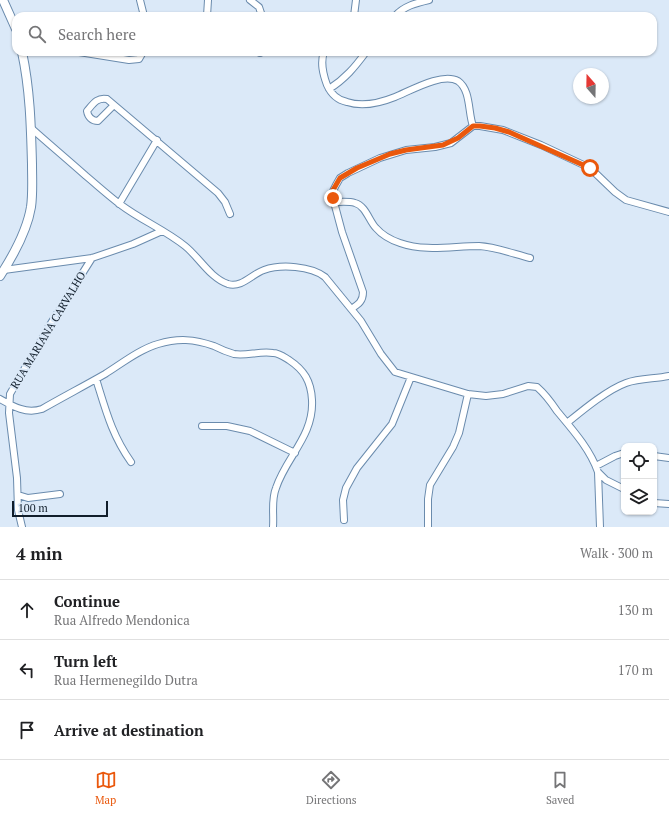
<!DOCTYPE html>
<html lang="en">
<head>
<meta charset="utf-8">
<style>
	:root { --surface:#fff; --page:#f6f6f6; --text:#202124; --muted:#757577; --line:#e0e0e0; --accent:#ea580c }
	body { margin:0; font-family:"PT Serif",serif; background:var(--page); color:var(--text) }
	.controls { position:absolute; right:12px; bottom:12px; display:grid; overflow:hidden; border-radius:8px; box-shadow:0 1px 3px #0004 }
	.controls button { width:36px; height:36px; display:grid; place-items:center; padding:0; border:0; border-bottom:1px solid var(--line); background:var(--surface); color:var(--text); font:20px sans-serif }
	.compass { position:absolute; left:573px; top:68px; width:36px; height:36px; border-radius:50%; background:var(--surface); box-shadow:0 1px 3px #0004; rotate:340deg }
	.scale { position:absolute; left:12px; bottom:10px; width:96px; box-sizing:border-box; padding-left:4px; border:2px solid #111e2b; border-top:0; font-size:11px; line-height:14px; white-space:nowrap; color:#111e2b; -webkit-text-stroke:3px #dbe9f8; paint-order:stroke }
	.stop { position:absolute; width:12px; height:12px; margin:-9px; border:3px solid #ea580c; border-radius:50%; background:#fff }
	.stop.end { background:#ea580c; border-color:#fff; box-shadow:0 1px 4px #0008 }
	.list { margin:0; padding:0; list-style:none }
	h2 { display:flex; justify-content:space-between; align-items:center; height:52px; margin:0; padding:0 16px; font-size:17px }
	h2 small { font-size:13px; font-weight:400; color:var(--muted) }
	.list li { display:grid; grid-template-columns:26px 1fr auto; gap:12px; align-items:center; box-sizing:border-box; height:60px; padding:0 16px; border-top:1px solid var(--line) }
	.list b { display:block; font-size:15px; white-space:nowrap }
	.list p { margin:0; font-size:13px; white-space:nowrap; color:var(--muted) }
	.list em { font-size:13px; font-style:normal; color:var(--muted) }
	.icon { flex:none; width:22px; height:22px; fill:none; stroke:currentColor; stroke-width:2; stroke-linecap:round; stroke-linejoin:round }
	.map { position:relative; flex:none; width:669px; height:527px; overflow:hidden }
	.search { position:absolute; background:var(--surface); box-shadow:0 1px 3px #0004; left:12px; right:12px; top:12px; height:44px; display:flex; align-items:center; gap:10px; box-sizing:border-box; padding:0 14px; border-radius:12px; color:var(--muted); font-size:15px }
	.sheet { height:232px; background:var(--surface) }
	nav { display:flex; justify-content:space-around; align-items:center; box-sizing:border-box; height:56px; border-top:1px solid var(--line); background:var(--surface); font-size:11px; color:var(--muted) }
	nav a { display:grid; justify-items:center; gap:2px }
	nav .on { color:var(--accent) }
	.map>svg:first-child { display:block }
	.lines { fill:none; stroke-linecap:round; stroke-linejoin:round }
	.minor-casing { stroke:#6a8bad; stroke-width:8 }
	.tertiary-casing { stroke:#6a8bad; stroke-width:10 }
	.minor { stroke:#fff; stroke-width:6 }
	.tertiary { stroke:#fff; stroke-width:8 }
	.route { stroke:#ea580c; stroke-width:5 }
	.labels { text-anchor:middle; stroke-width:4; stroke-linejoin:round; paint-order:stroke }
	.street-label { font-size:11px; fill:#111e2b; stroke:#dbe9f8 }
</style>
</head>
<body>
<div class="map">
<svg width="669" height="527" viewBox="0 0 669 527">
	<rect width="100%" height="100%" fill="#dbe9f8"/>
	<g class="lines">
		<!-- minor casing -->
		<g class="minor-casing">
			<path id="minor" d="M 140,0 L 144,16
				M 250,0 L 259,7 L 262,16
				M 207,16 L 208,0
				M 354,16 L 356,0
				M 395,16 C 404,6 416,3 429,0
				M 79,52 L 129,60 L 139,59 L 143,52
				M 324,52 C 320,63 323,74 327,85 C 331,94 337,100 347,102 C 362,107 380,103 395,97 C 410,91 442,72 458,81 C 471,90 468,113 473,126
				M 260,53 L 260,52
				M 329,89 C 345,79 355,67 366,52
				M 114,105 L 98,121 C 92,121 88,117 87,111 C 93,104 97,97 107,99 L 218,193 L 225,202 L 230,214
				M 473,126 L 480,126 L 503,130 L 541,145 L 590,168 L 615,192 L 626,200 L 669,212
				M 31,128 C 49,144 68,160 86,176 C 98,186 109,196 121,205 C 141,220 165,230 185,246 C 199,257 210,278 228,284 C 242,288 252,274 264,270 C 281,264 311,266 325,277 L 361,321 L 381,354 L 395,372 L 468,394 L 486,396 L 503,394 L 528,386 L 537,387 C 545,394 551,402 557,411 C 572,429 590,449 598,472 L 600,527
				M 334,202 C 340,202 349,201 355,203 C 366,206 369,221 376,228 C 382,235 391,240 400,243 C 425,252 453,246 479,246 C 496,247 514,254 530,258
				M 119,204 L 157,140
				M 4,270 L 92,258 L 133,244 L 162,231
				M 351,309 C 359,304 363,301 363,292 L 342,232 L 334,202 L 333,191 L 336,185 L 340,178 L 348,173 L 380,158 L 406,150 L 435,147 L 451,143 L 473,126
				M 96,379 C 106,411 112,435 131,462
				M 0,399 C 14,407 26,414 42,409 C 63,397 84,386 105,374 C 121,364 140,349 158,344 C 178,338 194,339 214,346 C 220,349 227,352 234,354 C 247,356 259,351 273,353 C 279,353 284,357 289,360 C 304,370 311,381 312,400 C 314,436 286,457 276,488 C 271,500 274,514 273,527
				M 567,423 C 583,410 607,390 626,383 C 640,378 655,379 669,376
				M 202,426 L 227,426 L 250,431 L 295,453
				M 654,456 L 669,458
				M 596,466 L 615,456 L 624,453
				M 598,472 L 606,480 L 624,489
				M 18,495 L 28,498 L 60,494
				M 654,503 L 669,504
				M 344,520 L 343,500 L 346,488 L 357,468 L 392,424 L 411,377
				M 22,527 L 18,510 L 17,478 L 9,413 L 10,394 L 48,328 L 92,258
				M 428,527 L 428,499 L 430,485 L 453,447 L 459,433 L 468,394"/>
		</g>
		<!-- tertiary casing -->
		<g class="tertiary-casing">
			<path id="tertiary" d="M 3,0 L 16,29
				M 0,276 C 13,256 27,231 31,207 C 33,193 32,178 32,164 C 31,126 30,89 22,52"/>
		</g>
		<!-- minor -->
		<use href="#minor" class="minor"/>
		<!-- tertiary -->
		<use href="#tertiary" class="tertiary"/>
	</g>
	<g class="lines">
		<!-- route -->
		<path class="route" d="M 333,198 L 333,190 L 340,178 L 357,168 L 390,154 L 406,150 L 443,145 L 458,138 L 473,126 L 480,126 L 495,128 L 509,132 L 590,168"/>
	</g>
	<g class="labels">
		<!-- street labels -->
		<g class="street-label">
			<text transform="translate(48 330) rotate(-59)" y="4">RUA MARIANA CARVALHO</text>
		</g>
	</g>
</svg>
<div class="controls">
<button><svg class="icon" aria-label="locate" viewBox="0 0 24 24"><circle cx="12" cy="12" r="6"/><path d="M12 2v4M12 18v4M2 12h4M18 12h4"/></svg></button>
<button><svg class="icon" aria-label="layers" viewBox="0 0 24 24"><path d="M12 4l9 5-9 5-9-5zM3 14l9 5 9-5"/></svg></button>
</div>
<svg class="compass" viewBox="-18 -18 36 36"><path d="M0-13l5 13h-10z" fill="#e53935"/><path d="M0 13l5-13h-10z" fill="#757577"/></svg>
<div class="scale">100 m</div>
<div class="stop" style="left:590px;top:168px"></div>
<div class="stop end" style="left:333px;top:198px"></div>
<div class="search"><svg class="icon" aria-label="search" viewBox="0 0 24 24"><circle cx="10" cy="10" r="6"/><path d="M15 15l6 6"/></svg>Search here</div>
</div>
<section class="sheet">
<h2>4 min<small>Walk · 300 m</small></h2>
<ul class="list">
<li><svg class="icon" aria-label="ahead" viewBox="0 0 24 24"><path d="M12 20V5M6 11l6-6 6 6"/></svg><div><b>Continue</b><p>Rua Alfredo Mendonica</p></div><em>130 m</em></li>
<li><svg class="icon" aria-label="left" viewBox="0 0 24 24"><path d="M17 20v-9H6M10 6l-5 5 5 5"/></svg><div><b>Turn left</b><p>Rua Hermenegildo Dutra</p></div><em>170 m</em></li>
<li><svg class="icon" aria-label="arrive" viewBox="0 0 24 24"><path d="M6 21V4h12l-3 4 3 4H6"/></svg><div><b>Arrive at destination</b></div></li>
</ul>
</section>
<nav>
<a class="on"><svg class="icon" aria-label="map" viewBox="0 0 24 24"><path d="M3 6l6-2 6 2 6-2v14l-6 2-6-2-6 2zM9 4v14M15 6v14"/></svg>Map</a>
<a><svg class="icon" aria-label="directions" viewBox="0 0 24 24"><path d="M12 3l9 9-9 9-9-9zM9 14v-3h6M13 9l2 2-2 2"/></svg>Directions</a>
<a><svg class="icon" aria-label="saved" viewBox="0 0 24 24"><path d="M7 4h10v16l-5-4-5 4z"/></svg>Saved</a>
</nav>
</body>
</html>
